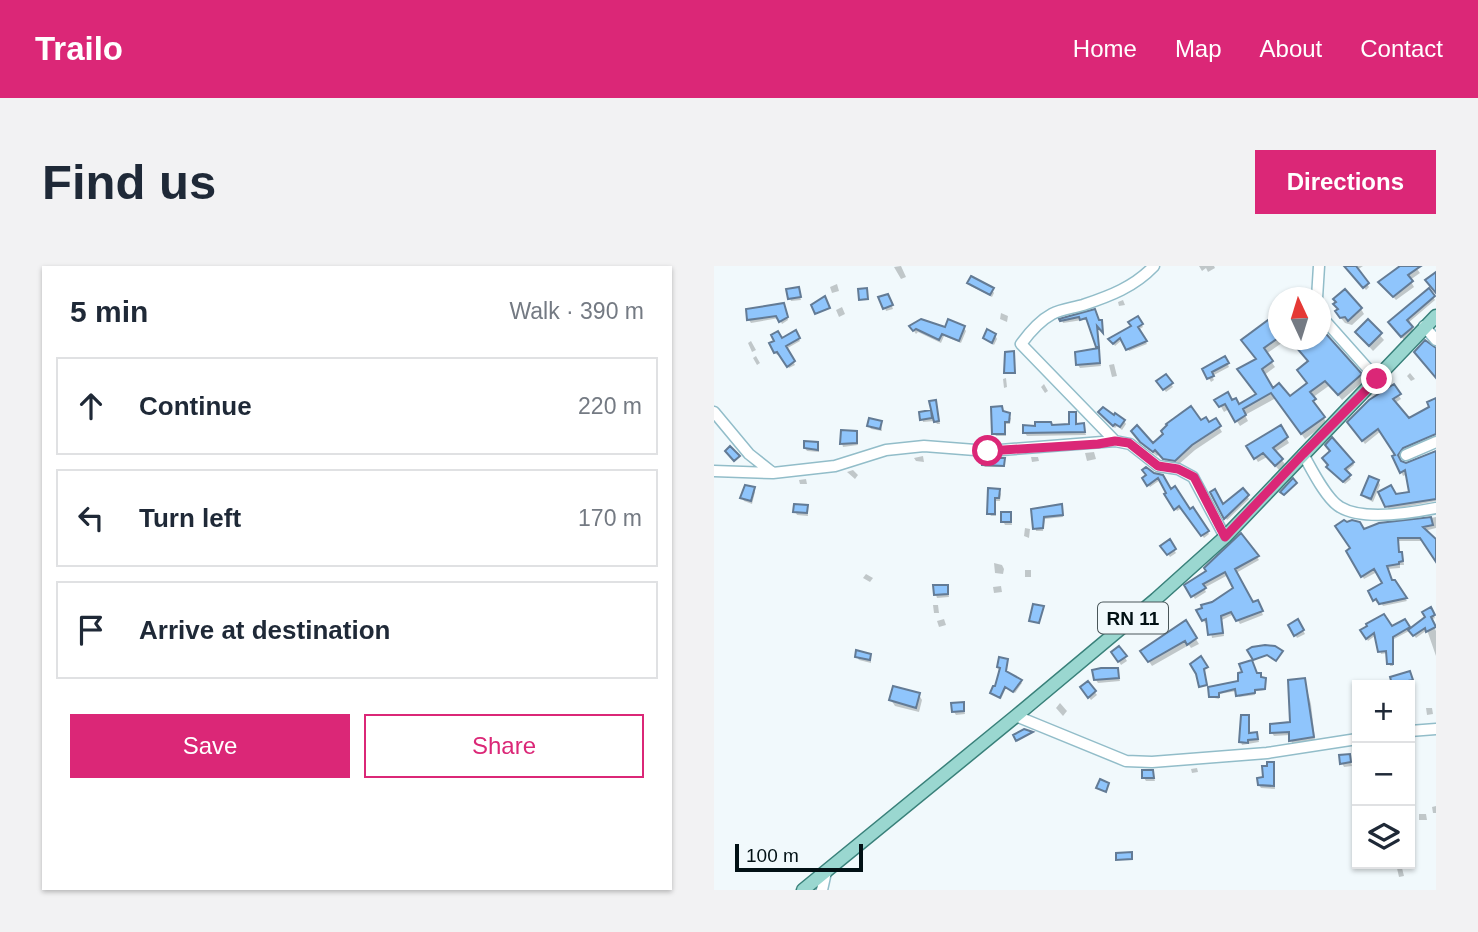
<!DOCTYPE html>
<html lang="en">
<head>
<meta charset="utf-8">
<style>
	:root { --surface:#fff; --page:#f2f2f3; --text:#1f2937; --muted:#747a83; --line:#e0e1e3; --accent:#db2777 }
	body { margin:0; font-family:Arial,sans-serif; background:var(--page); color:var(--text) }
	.controls { position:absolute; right:21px; bottom:21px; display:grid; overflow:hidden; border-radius:0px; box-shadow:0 2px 5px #0004 }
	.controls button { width:63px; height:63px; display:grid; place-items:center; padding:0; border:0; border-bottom:2px solid var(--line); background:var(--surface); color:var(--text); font:35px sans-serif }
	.compass { position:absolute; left:554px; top:21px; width:63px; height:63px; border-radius:50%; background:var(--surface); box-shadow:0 2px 5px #0004; rotate:356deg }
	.scale { position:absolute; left:21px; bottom:18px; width:128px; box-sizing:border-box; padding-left:7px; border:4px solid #021115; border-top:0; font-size:19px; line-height:24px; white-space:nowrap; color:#021115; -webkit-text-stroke:5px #f1f9fc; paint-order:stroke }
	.stop { position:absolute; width:21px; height:21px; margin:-16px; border:5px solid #db2777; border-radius:50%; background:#fff }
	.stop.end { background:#db2777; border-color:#fff; box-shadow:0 2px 7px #0008 }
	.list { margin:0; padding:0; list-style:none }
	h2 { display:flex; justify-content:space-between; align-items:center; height:91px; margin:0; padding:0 28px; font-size:30px }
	h2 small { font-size:23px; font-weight:400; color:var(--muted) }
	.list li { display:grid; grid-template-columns:46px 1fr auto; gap:21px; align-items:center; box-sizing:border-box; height:98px; margin:0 14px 14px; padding:0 14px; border:2px solid var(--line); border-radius:0px }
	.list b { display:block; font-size:26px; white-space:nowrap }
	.list em { font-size:23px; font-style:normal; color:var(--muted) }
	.actions { display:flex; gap:14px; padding:21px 28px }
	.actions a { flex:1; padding:16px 0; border:2px solid var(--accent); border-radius:0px; text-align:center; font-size:24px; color:var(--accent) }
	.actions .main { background:var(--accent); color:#fff }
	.icon { flex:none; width:38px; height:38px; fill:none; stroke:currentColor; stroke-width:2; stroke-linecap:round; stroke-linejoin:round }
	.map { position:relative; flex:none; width:722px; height:624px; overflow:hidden; border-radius:0px }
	header { display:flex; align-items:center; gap:42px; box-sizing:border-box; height:98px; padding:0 35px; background:var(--accent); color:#fff }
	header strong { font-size:33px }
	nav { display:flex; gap:38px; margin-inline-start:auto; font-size:24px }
	.intro { display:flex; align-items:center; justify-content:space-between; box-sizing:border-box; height:168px; padding:0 42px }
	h1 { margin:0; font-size:49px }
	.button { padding:18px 32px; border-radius:0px; background:var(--accent); color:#fff; font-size:24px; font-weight:700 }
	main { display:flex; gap:42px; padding:0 42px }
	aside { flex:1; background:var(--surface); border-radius:0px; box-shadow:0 2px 5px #0004 }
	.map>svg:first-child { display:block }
	.shadow { fill:#0003 }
	.building { fill:#8fc5fc; stroke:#637b95; stroke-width:2 }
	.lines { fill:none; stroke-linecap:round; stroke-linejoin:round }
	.minor-casing { stroke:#92bdc9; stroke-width:13 }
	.major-casing { stroke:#39817a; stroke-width:15 }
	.minor { stroke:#fff; stroke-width:10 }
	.major { stroke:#9ad7d0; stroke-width:12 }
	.route { stroke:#db2777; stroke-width:9 }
	.labels { text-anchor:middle; stroke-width:5; stroke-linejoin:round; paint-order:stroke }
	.shield { fill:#f1f9fc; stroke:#4a575a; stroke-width:2 }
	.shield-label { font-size:19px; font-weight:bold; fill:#021115 }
</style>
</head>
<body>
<header>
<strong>Trailo</strong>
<nav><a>Home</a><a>Map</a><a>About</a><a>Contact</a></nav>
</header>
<div class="intro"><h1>Find us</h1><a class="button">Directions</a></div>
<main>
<aside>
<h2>5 min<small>Walk · 390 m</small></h2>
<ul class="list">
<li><svg class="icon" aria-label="ahead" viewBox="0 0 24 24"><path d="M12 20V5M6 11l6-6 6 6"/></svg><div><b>Continue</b></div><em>220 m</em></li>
<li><svg class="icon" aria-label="left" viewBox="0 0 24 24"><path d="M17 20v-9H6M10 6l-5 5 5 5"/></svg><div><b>Turn left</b></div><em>170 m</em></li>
<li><svg class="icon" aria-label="arrive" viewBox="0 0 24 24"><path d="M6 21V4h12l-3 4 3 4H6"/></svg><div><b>Arrive at destination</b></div></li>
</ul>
<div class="actions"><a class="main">Save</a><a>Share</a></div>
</aside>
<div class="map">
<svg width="722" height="624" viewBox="0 0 722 624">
	<rect width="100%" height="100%" fill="#f1f9fc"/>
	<!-- shadow -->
	<path class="shadow" d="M 187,0 L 192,11 L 187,13 L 180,1 Z
		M 485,0 L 500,0 L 501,2 L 494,6 L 492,2 L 488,5 Z
		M 632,0 L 649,0 L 643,4 L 655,21 L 652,24 Z
		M 689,0 L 701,0 L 706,7 L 696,14 L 700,21 L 682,34 L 666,17 Z
		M 255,17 L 278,24 L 280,27 L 278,31 L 257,20 Z
		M 123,18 L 125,25 L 118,27 L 116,21 Z
		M 84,23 L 87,34 L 77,35 L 76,32 Z
		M 719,31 L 721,34 L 694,57 L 700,65 L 690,74 L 678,60 Z
		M 175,33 L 179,43 L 172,45 L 171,42 Z
		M 409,34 L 411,39 L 405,40 L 404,36 Z
		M 128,41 L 131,48 L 125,51 L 122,44 Z
		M 71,42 L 74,54 L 68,58 L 65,52 L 37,57 L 35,54 L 34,45 Z
		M 647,43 L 650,48 L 638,59 L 631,57 L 626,51 Z
		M 287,47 L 294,50 L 293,56 L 286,53 Z
		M 382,47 L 385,56 L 388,58 L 389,66 L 383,59 L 385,82 L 375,53 L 349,57 L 348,54 Z
		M 424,53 L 429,61 L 424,64 L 433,78 L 415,85 L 409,73 L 401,80 L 397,74 L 419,61 Z
		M 558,53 L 564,62 L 564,74 L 572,74 L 552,88 L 561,101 L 549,110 L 558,125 L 575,133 L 595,118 L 596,96 L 580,76 L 583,74 L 606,74 L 606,64 L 650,115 L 628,134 L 616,119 L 598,132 L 603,140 L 602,141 L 613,157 L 591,173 L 562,132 L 531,149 L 534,155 L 526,160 L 515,143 L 510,146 L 503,134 L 525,140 L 544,129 L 543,94 Z
		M 654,56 L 670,74 L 659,85 L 643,67 Z
		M 197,61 L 232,64 L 250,62 L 252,65 L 247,77 L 230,70 L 227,77 L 204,66 L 202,68 Z
		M 81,67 L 86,75 L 72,83 L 81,99 L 75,102 L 66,88 L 63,89 L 57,78 Z
		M 281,69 L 283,73 L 280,79 L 271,72 Z
		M 37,75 L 42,84 L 38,86 L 34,77 Z
		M 384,84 L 387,100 L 366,102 L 364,99 Z
		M 42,90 L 46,97 L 43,99 L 39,92 Z
		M 511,92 L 515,101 L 498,110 L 500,114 L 497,116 L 490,103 Z
		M 400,98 L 403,110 L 398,111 L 395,99 Z
		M 696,107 L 701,113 L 697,115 L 693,110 Z
		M 292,112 L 293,121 L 290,122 L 289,113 Z
		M 444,116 L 457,118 L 459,121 L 452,126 Z
		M 330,118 L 334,125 L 331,127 L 327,121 Z
		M 679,121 L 687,133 L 681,137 L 695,154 L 718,142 L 722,134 L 722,172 L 691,185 L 685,192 L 686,195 L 695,198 L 722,186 L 722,235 L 675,244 L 666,227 L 681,230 L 697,228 L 694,208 L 689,210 L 681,191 L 684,190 L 667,165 L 651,178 L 637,160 Z
		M 222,138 L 226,158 L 223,158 L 221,155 L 209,156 L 207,147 L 219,145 Z
		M 287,141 L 289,147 L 297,152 L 296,158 L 292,158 L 292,170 L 282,170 L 280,167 Z
		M 361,148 L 363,159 L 369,159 L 372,169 L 313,170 L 311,167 L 338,161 L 357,160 Z
		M 388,150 L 410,155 L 412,158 L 408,164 L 403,160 L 401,162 Z
		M 501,154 L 508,166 L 481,184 L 464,199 L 453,197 L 445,188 L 443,190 L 431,181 L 422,170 L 439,179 L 487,157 L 495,158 Z
		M 167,157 L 168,165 L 157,163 L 155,160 Z
		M 567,162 L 575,177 L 561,186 L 571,198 L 565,204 L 553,191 L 544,196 L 534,180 Z
		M 142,166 L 144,179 L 129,181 L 128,177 Z
		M 103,177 L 105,186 L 93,185 L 91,182 Z
		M 380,186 L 382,193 L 373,195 L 371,187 Z
		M 209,190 L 210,196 L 202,195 L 200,192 Z
		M 317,191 L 324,191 L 325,195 L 318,196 Z
		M 290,193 L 291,201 L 271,201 L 269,199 Z
		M 639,197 L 640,199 L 632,206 L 637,213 L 631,218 L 616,204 L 616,200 Z
		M 139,204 L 144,209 L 141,213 L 133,206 Z
		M 439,208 L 447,210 L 457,225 L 476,246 L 478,244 L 495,268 L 490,272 L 468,242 L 463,245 L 446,214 L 436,221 L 431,213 Z
		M 92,213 L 93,218 L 86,218 L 85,214 Z
		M 664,215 L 666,219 L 659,236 L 651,232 L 649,229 Z
		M 39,223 L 41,226 L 38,238 L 30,235 L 28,232 Z
		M 276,224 L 285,224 L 287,228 L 286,235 L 282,235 L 282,250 L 277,250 L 275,247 Z
		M 529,224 L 535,233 L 513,254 L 498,227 L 508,241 Z
		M 93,241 L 94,250 L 83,249 L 81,245 Z
		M 348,242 L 349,251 L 331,253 L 329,265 L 322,265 L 319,244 Z
		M 296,248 L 298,259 L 291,259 L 289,255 Z
		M 722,251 L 722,262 L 710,265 L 722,276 L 722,291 L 710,275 L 685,275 L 685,288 L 689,291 L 690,299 L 686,299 L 686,302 L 673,303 L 678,316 L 693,335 L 669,340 L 666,335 L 663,337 L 656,326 L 670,318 L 663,306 L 650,313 L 634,286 L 649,265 Z
		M 311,262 L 316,263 L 315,272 L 310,270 Z
		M 455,276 L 462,287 L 456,291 L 449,280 Z
		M 543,291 L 545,294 L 522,307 L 538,338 L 543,336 L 549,349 L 526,358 L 520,348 L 508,354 L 510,370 L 498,372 L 495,356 L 491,357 L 485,345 L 522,323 L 514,309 L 490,322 L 492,326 L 481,333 L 473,320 Z
		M 280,297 L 288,299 L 290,303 L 289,308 L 281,307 Z
		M 311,304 L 317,304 L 317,311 L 311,311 Z
		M 152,308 L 159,312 L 156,316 L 149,312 Z
		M 233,320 L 235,331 L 223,332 L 222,329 Z
		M 287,320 L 288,326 L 280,327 L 279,321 Z
		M 219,339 L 224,339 L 225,347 L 220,347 Z
		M 716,343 L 721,352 L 717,354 L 722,365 L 722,390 L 713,364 L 702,372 L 696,364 L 714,352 Z
		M 230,353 L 232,359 L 225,361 L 223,355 Z
		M 584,355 L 591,368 L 583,372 L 576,359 Z
		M 690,355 L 695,365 L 680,373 L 679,400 L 676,400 L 674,387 L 667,388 L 662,369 L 654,375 L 648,365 L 678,363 Z
		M 471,356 L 485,378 L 477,382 L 475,379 L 438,400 L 428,385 Z
		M 405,382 L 413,395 L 407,399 L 399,386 Z
		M 156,389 L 157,397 L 145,394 L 143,391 Z
		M 293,395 L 292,407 L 308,417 L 301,427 L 292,422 L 287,433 L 278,427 L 282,423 L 285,401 Z
		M 403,404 L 406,415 L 384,417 L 382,414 Z
		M 542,409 L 552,415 L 551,424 L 541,425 L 541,429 L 525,431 L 523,425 L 505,428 L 505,433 L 496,431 Z
		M 696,409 L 699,417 L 687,419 L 679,418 L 678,412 Z
		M 590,413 L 597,438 L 601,474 L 578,477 L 576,469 L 560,470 L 558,467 L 578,458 Z
		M 374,417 L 383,429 L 377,434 L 370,425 Z
		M 205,429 L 208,434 L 205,446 L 181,440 L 177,434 Z
		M 346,437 L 353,445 L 349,450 L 342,442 Z
		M 249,438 L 251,448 L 242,449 L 240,446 Z
		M 712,442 L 718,442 L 719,448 L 713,449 Z
		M 534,451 L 536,469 L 543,468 L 545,476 L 528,479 L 527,476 Z
		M 635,490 L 638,500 L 630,501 L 628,497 Z
		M 559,498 L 561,523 L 547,522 L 545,519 Z
		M 483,502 L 484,506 L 478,507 L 477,503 Z
		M 438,506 L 441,515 L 432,515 L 430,512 Z
		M 722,540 L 722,547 L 719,547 L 718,541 Z
		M 705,548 L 712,548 L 713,554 L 705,554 Z
		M 682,598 L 687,598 L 690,610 L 685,611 Z"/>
	<!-- building -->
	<path class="building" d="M 630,0 L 642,0 L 655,17 L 649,22 Z
		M 686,0 L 707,0 L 694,9 L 699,15 L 679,31 L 664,16 Z
		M 722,6 L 722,27 L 711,14 Z
		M 257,10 L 280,22 L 276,29 L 253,17 Z
		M 85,21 L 87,31 L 74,33 L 72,23 Z
		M 153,22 L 154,33 L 145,34 L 144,23 Z
		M 715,22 L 721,30 L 693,54 L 699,61 L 687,71 L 674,56 Z
		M 631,23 L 648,42 L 634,55 L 631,51 L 626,52 L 621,45 L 624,43 L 619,38 L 622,36 L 619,33 Z
		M 174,28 L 179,39 L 169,43 L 164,31 Z
		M 111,30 L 116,42 L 101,48 L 97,39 Z
		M 70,37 L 74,51 L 65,56 L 62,50 L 33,54 L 32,43 Z
		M 381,43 L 385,54 L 388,54 L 389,67 L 383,60 L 385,81 L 382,81 L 372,52 L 366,54 L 365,51 L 346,55 L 345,53 Z
		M 424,50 L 429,58 L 424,61 L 433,75 L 412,84 L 406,72 L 399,78 L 394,73 L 417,60 L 414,56 Z
		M 558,51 L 564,59 L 564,72 L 550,82 L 559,95 L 548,103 L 559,122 L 565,117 L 576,130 L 593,117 L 583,104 L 594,95 L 576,74 L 606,74 L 606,61 L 648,108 L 624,129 L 611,115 L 596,126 L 602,133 L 599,135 L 611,151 L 587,168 L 557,127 L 529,143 L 532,149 L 521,156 L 511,138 L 505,141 L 500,134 L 514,126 L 518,134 L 522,132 L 525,138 L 542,128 L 523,103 L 542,93 L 527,74 Z
		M 207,53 L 231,61 L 234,53 L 251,60 L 245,75 L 228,68 L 225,74 L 202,63 L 199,65 L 195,60 Z
		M 654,53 L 668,67 L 655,80 L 641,66 Z
		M 273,63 L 282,68 L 278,77 L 269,72 Z
		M 82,64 L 86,72 L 72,80 L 81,95 L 73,101 L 63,86 L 60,87 L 55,77 L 60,75 L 57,69 L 64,65 L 68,72 Z
		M 711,74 L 722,82 L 722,112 L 700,86 Z
		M 385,82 L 386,97 L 362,99 L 361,86 Z
		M 300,85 L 301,107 L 290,107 L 291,86 Z
		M 511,90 L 515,97 L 498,106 L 500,110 L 493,113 L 488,103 Z
		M 452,108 L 459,117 L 449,124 L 442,115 Z
		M 680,118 L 687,128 L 679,133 L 695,152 L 715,141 L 713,136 L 722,132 L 722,168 L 689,182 L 684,189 L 687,195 L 692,197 L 722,185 L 722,233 L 671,241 L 664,226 L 677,219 L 682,228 L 695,226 L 691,204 L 686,207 L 678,190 L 681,189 L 664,163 L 648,175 L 633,156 L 655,134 Z
		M 222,134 L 225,155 L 220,156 L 215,135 Z
		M 288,140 L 289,145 L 296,147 L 295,156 L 291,156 L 291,168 L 278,168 L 277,141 Z
		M 477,140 L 487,154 L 492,151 L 495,156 L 502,152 L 507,160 L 478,179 L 461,195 L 449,193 L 441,184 L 439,186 L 426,176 L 417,165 L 423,159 L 439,177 L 449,168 L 447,165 L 453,159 L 452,158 Z
		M 389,141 L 400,149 L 401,147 L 411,154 L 406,161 L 401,158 L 399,160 L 384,146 Z
		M 217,144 L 218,152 L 206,154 L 205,146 Z
		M 355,146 L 362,146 L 362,158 L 370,157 L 371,166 L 309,167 L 309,159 L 321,160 L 321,156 L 337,156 L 338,159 L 355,158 Z
		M 155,152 L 168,155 L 166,163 L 153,160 Z
		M 567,159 L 574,171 L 559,182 L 569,193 L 561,200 L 549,187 L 540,193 L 532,180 Z
		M 127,164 L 143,165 L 143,177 L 126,178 Z
		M 618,171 L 640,196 L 631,203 L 637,209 L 629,216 L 612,201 L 614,199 L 608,192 L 616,185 L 611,179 Z
		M 90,175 L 104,176 L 104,184 L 90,182 Z
		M 16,180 L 26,190 L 20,195 L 11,185 Z
		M 268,192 L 291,192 L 290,200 L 268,199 Z
		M 432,201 L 440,207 L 449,209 L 457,223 L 461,220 L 476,243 L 479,241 L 495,265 L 487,270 L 465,240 L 460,244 L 450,228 L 452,227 L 444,212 L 433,220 L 428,212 L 432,209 L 428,204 Z
		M 655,210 L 665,214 L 657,233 L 647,229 Z
		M 579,212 L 583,217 L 570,229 L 566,226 Z
		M 31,219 L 41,221 L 37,235 L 26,232 Z
		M 274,222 L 286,223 L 285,232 L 281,232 L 281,248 L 273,248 Z
		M 529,222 L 535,229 L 510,253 L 496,226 L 501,223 L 509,238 Z
		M 80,238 L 94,239 L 93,247 L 79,246 Z
		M 348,238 L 349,249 L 330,251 L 329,262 L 319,263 L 317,243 Z
		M 287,246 L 297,246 L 297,256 L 287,256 Z
		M 717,251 L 719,259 L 709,261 L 722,273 L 722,296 L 706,272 L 684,272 L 685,286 L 688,286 L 689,295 L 685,296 L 685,298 L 673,300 L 678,314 L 681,314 L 693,332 L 665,338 L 662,333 L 659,335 L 654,325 L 668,317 L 660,303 L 647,311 L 632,285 L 636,282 L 621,260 L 630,254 L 633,256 L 638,254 L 646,256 L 650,263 L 665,257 Z
		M 527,267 L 545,290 L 521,303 L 539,336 L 544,334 L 549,345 L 522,355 L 517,346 L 507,350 L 509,367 L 494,369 L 492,353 L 488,355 L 482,344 L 488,342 L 487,339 L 498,336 L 519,322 L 511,306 L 489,318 L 492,322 L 477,331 L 470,319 L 492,305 L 490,302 Z
		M 456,273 L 462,283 L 453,289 L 446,280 Z
		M 219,319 L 234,319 L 234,328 L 220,329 Z
		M 319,338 L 330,340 L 325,357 L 315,355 Z
		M 717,341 L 721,349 L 717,351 L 722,361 L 712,366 L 711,362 L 699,370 L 694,364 L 711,351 L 708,346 Z
		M 670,348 L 678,360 L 691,353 L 696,361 L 679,371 L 679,398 L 673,398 L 672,385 L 664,386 L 660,367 L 652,373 L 646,364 L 653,360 L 652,358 Z
		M 584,353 L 590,364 L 580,370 L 574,359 Z
		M 472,354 L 483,372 L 473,379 L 471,375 L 434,396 L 426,385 Z
		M 551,379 L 561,380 L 569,385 L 562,395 L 553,389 L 539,394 L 533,384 L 538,381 Z
		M 405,380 L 413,390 L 404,396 L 397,386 Z
		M 142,384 L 157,388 L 156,394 L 141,391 Z
		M 487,390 L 494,401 L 490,403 L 493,419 L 485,421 L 482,408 L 476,398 Z
		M 285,391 L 294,393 L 292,405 L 308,414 L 299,426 L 291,421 L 286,432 L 276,427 L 279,420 L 281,420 L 286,402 L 283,401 Z
		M 538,394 L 543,407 L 547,407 L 547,411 L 552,412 L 551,423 L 541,424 L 541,427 L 522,430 L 521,423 L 505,427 L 505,431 L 495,431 L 494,421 L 524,415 L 524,407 L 528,406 L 525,398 Z
		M 387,402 L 404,402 L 405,412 L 380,414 L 378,404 Z
		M 696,405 L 699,414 L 678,418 L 676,411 Z
		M 591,412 L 600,471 L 575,475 L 575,466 L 556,467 L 556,458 L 576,456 L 574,414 Z
		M 374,415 L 382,425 L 374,432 L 366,421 Z
		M 179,420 L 206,427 L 202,442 L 175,434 Z
		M 250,436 L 250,445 L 238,446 L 237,437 Z
		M 527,449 L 535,449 L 535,467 L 543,466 L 544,473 L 534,474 L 534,477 L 525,476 Z
		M 310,463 L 319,466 L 302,475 L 299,469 Z
		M 636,488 L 637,496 L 626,498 L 625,489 Z
		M 553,496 L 560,496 L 560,520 L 544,519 L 543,512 L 549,511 L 548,500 L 553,500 Z
		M 428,504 L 439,504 L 440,512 L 428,512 Z
		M 386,513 L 395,517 L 392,526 L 382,522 Z
		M 418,586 L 418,593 L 402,594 L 402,587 Z"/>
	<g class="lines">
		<!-- minor casing -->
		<g class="minor-casing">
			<path id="minor" d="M 603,32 L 605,0
				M 606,49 L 663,113
				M 710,60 L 722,74
				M 0,146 L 35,188 L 59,207 L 121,200 L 172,184 L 210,180 L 274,185 L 401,175 L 416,178 L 444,200 L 464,203 L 479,211 L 511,271
				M 401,175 L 307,78 C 315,67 325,55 338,48 C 347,43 359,42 369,39 C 396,30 420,21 440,0
				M 589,188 C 597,202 612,233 626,241 C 649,255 697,247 722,242
				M 692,189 L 722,176
				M 0,205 L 59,207
				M 302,450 L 412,495 L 438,496 L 553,487 L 643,473
				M 696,465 L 722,463
				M 108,624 L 112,606"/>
		</g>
		<!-- major casing -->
		<g class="major-casing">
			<path id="major" d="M 89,624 L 302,450 L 442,333 L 511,271 L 722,50"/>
		</g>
		<!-- minor -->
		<use href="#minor" class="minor"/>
		<!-- major -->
		<use href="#major" class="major"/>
	</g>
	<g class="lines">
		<!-- route -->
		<path class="route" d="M 274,185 L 384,178 L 401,175 L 415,177 L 444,200 L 464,203 L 480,211 L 511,271 L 589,188 L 663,113"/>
	</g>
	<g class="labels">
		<!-- shield labels -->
		<rect class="shield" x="384" y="336.5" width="70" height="31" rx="5"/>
		<g class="shield-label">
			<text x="419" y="359">RN 11</text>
		</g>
	</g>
</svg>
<div class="controls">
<button>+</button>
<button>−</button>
<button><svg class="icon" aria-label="layers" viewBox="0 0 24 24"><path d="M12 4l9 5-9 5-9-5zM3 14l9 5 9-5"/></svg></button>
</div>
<svg class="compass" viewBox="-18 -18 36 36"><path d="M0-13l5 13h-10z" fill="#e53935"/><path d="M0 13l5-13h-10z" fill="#747a83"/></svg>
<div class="scale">100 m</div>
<div class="stop" style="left:274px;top:185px"></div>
<div class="stop end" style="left:663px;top:113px"></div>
</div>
</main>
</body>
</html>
